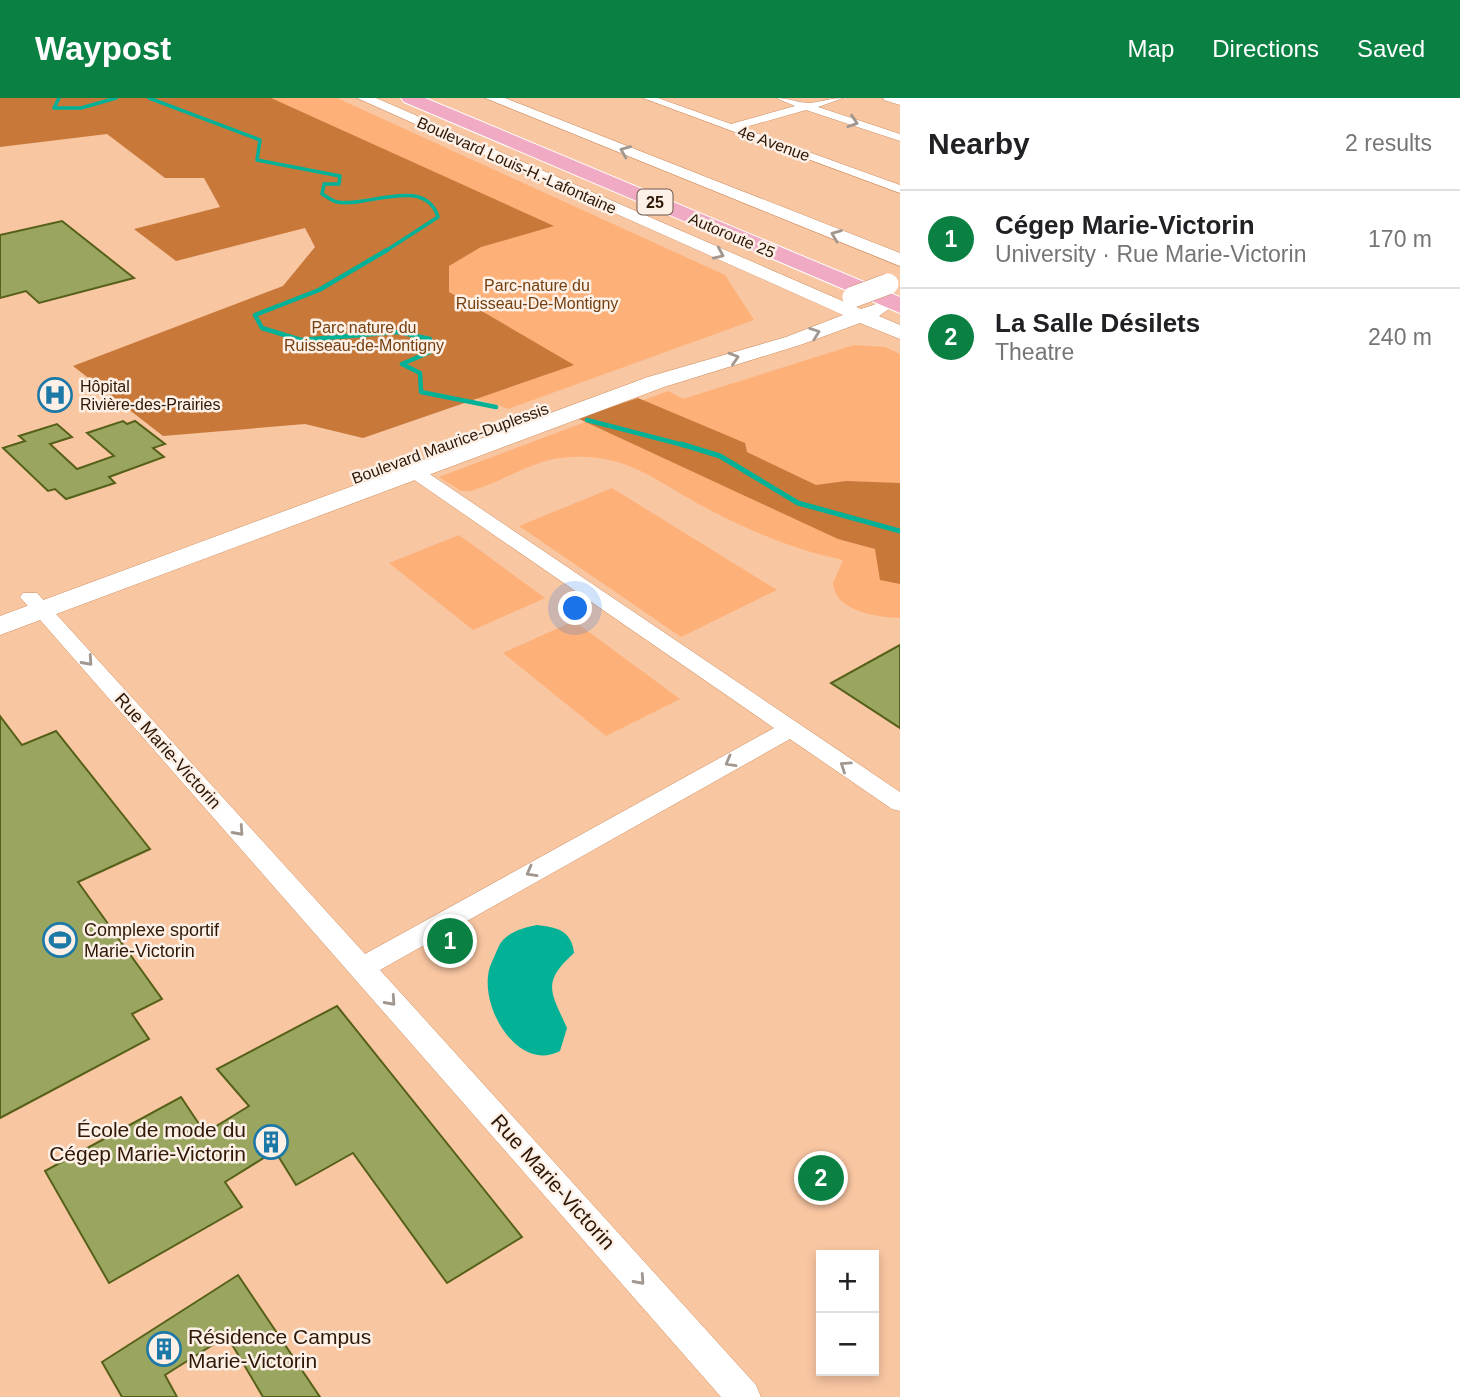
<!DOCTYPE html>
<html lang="en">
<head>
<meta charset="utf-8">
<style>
	:root { --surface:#fff; --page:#f2f2f2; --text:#202124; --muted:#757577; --line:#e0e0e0; --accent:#0b8043 }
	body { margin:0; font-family:Arial,sans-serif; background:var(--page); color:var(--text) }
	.controls { position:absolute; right:21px; bottom:21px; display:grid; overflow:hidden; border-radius:0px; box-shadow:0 4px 10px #0003 }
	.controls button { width:63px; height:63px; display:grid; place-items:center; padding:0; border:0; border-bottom:2px solid var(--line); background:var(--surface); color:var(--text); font:35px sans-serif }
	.you { position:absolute; left:576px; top:511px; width:24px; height:24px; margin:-18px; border:5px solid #fff; border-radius:50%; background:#1a73e8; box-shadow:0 0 0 10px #1a73e833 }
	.badge { display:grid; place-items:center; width:46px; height:46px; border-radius:50%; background:var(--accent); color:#fff; font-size:23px; font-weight:700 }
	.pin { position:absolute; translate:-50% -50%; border:4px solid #fff; box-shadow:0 2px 7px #0006 }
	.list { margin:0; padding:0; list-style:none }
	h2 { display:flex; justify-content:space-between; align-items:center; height:91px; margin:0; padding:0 28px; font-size:30px }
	h2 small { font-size:23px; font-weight:400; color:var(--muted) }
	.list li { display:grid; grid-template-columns:46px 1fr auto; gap:21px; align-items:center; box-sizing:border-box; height:98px; padding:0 28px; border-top:2px solid var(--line) }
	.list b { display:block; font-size:26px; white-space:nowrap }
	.list p { margin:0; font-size:23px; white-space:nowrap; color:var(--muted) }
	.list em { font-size:23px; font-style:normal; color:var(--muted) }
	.map { position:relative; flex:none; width:900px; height:1299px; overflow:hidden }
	header { display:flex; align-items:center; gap:42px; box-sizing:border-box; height:98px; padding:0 35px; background:var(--accent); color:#fff }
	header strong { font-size:33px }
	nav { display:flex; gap:38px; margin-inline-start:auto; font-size:24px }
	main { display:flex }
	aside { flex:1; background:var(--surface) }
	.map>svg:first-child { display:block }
	.green { fill:#fdb078 }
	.forest { fill:#c87839 }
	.water { fill:#03b196 }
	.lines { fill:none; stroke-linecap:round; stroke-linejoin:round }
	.stream-far2 { stroke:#03b196; stroke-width:3.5 }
	.stream-far1 { stroke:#03b196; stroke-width:4.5 }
	.stream { stroke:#03b196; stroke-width:5 }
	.building { fill:#9aa660; stroke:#576018; stroke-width:2 }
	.street-casing { stroke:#cc9064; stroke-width:1 }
	.secondary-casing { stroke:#cc9064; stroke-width:1 }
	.highway-casing { stroke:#fff; stroke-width:2 }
	.street { fill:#fff; fill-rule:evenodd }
	.secondary { fill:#fff; fill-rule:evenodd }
	.highway { fill:#f1aac3; fill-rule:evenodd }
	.secondary-bridge-casing { stroke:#cc9064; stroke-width:22; stroke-linecap:butt }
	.secondary-bridge { stroke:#fff; stroke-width:21 }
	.oneway { stroke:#a1978f }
	.labels { text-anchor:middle; stroke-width:5; stroke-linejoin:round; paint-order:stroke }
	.far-street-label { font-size:16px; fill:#2f1806; stroke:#fdf0e7 }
	.shield { fill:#fdf0e7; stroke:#6d594a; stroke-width:2 }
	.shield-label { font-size:16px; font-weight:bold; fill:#2f1806 }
	.far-park-label { font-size:16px; fill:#754011; stroke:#fdf0e7 }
	.far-poi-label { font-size:16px; fill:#2f1806; stroke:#fdf0e7; text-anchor:start }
	.street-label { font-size:18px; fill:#2f1806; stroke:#fdf0e7 }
	.poi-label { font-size:18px; fill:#2f1806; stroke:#fdf0e7; text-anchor:start }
	.near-poi-label { font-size:21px; fill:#2f1806; stroke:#fdf0e7; text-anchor:end }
	.near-street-label { font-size:21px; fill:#2f1806; stroke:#fdf0e7 }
</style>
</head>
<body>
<header>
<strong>Waypost</strong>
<nav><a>Map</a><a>Directions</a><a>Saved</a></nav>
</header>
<main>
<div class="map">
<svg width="900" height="1299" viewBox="0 0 900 1299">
	<rect width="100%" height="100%" fill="#f9c6a2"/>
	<!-- green -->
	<path class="green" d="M 184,0 L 337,0 L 725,177 L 754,222 L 508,311 C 493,304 476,302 460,296 L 353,177 Z
		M 854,247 L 885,249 L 900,256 L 900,520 C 878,519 835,514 833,485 L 843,462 C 795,452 752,434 708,411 C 654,383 626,352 560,360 C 529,364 501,385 470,393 L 461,393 L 439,379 L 668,293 L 683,301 Z
		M 612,390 L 777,492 L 681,539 L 519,428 Z
		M 459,437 L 545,500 L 473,532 L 389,465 Z
		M 574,523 L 680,601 L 606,638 L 503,555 Z"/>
	<!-- forest -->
	<path class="forest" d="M 0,0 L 271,0 L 554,128 L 481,149 L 449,168 L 449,194 L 574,267 L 363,340 L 305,326 L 163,338 L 73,268 L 283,188 L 315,149 L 305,130 L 176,163 L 134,131 L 220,109 L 204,80 L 165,80 L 107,36 L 0,49 Z
		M 638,300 L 745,345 L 747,354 L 816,387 L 846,383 L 900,385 L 900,486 L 880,482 L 875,451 L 838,441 L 577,320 Z"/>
	<!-- water -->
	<path class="water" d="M 537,827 C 557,829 572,833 574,855 C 541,885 551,894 567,930 L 560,953 C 518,975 480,910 489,872 C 490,867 493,862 495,857 C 497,853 499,846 503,842 C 511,833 526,829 537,827 Z"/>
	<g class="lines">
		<!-- stream-far2 -->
		<path class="stream-far2" d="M 59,0 L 54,10 L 81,10 L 116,0
			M 149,0 L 260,42 L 257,62 L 340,78 L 339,86 L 324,86 L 322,96 C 326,98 332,103 337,104 C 367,110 425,77 438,119 L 384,154"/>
		<!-- stream-far1 -->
		<path class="stream-far1" d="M 387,152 L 319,192 L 255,217 L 262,230 L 301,242 L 398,234 L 430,241 L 430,254 L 402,266 L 420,275 L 421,294 L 496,309
			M 587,322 L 687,348"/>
		<!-- stream -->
		<path class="stream" d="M 681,346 L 720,358 L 798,405 L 900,433"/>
	</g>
	<!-- building -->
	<path class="building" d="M 62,123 L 134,180 L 39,205 L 26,193 L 0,200 L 0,137 Z
		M 123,323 L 127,326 L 135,323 L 165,346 L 153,350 L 164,359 L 109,379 L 115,385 L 66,401 L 55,391 L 48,393 L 3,350 L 25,343 L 19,338 L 57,326 L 72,339 L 50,346 L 77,371 L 114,358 L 87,335 Z
		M 900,547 L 900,630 L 831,585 Z
		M 0,618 L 22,647 L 56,633 L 150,751 L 78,784 L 162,901 L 132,916 L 149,941 L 0,1020 Z
		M 337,908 L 522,1139 L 447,1185 L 353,1055 L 296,1087 L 275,1053 L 225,1084 L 242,1109 L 109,1185 L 45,1073 L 181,999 L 205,1035 L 249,1008 L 217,971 Z
		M 238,1177 L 320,1299 L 263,1299 L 227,1238 L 165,1277 L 177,1299 L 122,1299 L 102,1264 Z"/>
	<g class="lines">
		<!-- street casing -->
		<g class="street-casing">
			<path id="street" d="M 643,0 L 658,0 L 731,26 L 795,8 L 776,0 C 787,0 800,5 809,5 C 821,4 831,0 843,0 L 818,9 L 900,36 L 900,43 L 806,12 L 742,30 L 900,87 L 900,95 Z
				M 883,0 L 900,0 L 900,7 L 884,2 Z
				M 400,359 L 406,360 L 900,694 L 900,713 L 892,711 L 790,641 L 380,872 L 756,1287 L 761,1299 L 721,1299 L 20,499 L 23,495 L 37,495 L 365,856 L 774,630 L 394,368 L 391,364 Z"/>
		</g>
		<!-- secondary casing -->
		<g class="secondary-casing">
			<path id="secondary" d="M 357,0 L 376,0 L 861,211 L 879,205 L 886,207 L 889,211 L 879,218 L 900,227 L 900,241 L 860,225 L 800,247 L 664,289 L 0,537 L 0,518 L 648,279 L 786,239 L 843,217 Z
				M 485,0 L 505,0 L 900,155 L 900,168 Z"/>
		</g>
		<!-- highway casing -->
		<g class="highway-casing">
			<path id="highway" d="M 401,0 L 425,0 L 900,199 L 900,215 L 404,4 Z"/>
		</g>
		<!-- street -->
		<use href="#street" class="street"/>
		<!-- secondary -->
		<use href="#secondary" class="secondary"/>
		<!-- highway -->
		<use href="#highway" class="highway"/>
		<!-- secondary-bridge casing -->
		<g class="secondary-bridge-casing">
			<path id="secondary-bridge" d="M 853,199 L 888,186"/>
		</g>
		<!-- secondary-bridge -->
		<use href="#secondary-bridge" class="secondary-bridge"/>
	</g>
	<!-- one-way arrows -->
	<defs><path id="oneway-chevron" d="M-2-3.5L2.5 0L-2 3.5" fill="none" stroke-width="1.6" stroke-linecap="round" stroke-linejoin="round" transform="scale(1.75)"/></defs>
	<g class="oneway">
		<use href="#oneway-chevron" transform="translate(853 24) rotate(18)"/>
		<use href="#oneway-chevron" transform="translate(625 53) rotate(-158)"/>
		<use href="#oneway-chevron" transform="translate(836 137) rotate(-159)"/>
		<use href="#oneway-chevron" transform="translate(719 156) rotate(24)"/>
		<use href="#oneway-chevron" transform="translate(815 235) rotate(-20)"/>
		<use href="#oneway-chevron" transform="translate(734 260) rotate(-17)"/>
		<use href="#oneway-chevron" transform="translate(88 563) rotate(48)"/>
		<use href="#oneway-chevron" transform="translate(730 664) rotate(151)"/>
		<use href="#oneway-chevron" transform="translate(845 668) rotate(-146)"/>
		<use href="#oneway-chevron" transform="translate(239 733) rotate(48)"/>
		<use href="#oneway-chevron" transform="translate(531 774) rotate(151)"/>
		<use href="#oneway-chevron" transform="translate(391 903) rotate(48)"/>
		<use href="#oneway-chevron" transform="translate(640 1182) rotate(48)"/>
	</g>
	<!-- icons -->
	<defs>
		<g id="hospital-ring" transform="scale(1.75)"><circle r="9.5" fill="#fdf0e7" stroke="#1c78a6" stroke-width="1.5"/><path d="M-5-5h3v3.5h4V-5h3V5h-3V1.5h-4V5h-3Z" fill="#1c78a6"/></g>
		<g id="stadium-ring" transform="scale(1.75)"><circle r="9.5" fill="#fdf0e7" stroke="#1c78a6" stroke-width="1.5"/><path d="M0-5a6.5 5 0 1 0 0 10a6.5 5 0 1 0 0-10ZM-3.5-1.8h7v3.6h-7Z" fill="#1c78a6"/></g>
		<g id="building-ring" transform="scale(1.75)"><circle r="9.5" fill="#fdf0e7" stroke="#1c78a6" stroke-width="1.5"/><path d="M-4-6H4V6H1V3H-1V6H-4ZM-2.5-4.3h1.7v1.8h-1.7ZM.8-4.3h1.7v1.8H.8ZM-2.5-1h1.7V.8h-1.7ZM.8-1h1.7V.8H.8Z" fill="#1c78a6"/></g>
	</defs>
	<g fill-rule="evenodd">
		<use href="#hospital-ring" x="55" y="297"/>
		<use href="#stadium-ring" x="60" y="842"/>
		<use href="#building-ring" x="271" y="1044"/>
		<use href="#building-ring" x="164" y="1251"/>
	</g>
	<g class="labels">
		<!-- far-street labels -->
		<g class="far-street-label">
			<text transform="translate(774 45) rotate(20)" y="6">4e Avenue</text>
			<text transform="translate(517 67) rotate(24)" y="6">Boulevard Louis-H.-Lafontaine</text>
			<text transform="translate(732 137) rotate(23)" y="6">Autoroute 25</text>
			<text transform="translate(450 345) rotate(-20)" y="6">Boulevard Maurice-Duplessis</text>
		</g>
		<!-- shield labels -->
		<rect class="shield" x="637.5" y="91.5" width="35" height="25" rx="5"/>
		<g class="shield-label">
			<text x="655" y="110">25</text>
		</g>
		<!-- far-park labels -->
		<g class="far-park-label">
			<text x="537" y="193">Parc-nature du<tspan x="537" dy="18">Ruisseau-De-Montigny</tspan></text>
			<text x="364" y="235">Parc nature du<tspan x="364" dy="18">Ruisseau-de-Montigny</tspan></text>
		</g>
		<!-- far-poi labels -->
		<g class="far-poi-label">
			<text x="80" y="294">Hôpital<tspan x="80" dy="18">Rivière-des-Prairies</tspan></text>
		</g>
		<!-- street labels -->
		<g class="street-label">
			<text transform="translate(168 653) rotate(48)" y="6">Rue Marie-Victorin</text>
		</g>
		<!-- poi labels -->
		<g class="poi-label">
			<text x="84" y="838">Complexe sportif<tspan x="84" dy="21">Marie-Victorin</tspan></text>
		</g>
		<!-- near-poi labels -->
		<g class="near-poi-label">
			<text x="246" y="1039">École de mode du<tspan x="246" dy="24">Cégep Marie-Victorin</tspan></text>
			<text x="188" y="1246" text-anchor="start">Résidence Campus<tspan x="188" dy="24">Marie-Victorin</tspan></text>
		</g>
		<!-- near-street labels -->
		<g class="near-street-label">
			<text transform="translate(553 1084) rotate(48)" y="7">Rue Marie-Victorin</text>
		</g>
	</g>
</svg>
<div class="controls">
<button>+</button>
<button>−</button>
</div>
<div class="you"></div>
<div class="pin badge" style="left:450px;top:843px">1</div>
<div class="pin badge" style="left:821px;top:1080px">2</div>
</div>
<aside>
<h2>Nearby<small>2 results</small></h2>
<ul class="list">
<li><span class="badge">1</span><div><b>Cégep Marie-Victorin</b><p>University · Rue Marie-Victorin</p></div><em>170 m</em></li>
<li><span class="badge">2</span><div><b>La Salle Désilets</b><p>Theatre</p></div><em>240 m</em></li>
</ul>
</aside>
</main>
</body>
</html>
